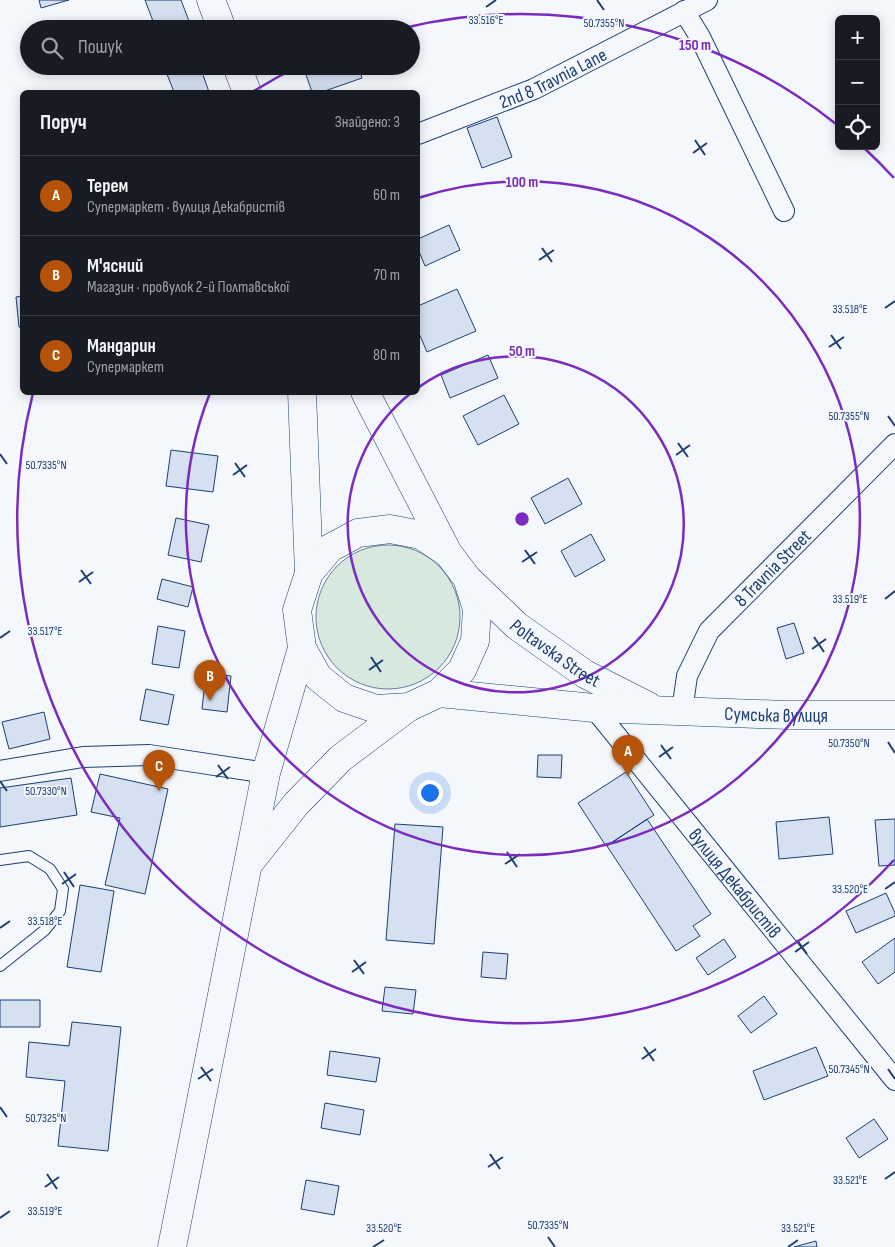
<!DOCTYPE html>
<html lang="uk">
<head>
<meta charset="utf-8">
<style>
	:root { --surface:#171b24; --page:#242831; --text:#f1f3f6; --muted:#9ea1a6; --line:#363941; --accent:#b45309 }
	body { margin:0; font-family:"Sofia Sans Condensed",sans-serif; background:var(--page); color:var(--text) }
	.controls { position:absolute; right:15px; top:15px; display:grid; overflow:hidden; border-radius:8px; box-shadow:0 2px 12px #0003 }
	.controls button { width:45px; height:45px; display:grid; place-items:center; padding:0; border:0; border-bottom:1px solid var(--line); background:var(--surface); color:var(--text); font:25px sans-serif }
	.you { position:absolute; left:429px; top:792px; width:18px; height:18px; margin:-12px; border:4px solid #fff; border-radius:50%; background:#1a73e8; box-shadow:0 0 0 8px #1a73e833 }
	.badge { display:grid; place-items:center; width:32px; height:32px; border-radius:50%; background:var(--accent); color:#fff; font-size:16px; font-weight:700 }
	.pin { position:absolute; translate:-50% -41px; filter:drop-shadow(0 1px 2px #0008) }
	.pin::after { content:''; position:absolute; top:26px; width:18px; height:15px; background:inherit; clip-path:polygon(0 0,100% 0,50% 100%) }
	.list { margin:0; padding:0; list-style:none }
	h2 { display:flex; justify-content:space-between; align-items:center; height:65px; margin:0; padding:0 20px; font-size:21px }
	h2 small { font-size:16px; font-weight:400; color:var(--muted) }
	.list li { display:grid; grid-template-columns:32px 1fr auto; gap:15px; align-items:center; box-sizing:border-box; height:80px; padding:0 20px; border-top:1px solid var(--line) }
	.list b { display:block; font-size:19px; white-space:nowrap }
	.list p { margin:0; font-size:16px; white-space:nowrap; color:var(--muted) }
	.list em { font-size:16px; font-style:normal; color:var(--muted) }
	.icon { flex:none; width:28px; height:28px; fill:none; stroke:currentColor; stroke-width:2; stroke-linecap:round; stroke-linejoin:round }
	.map { position:relative; flex:none; width:895px; height:1247px; overflow:hidden }
	.search { position:absolute; background:var(--surface); box-shadow:0 2px 12px #0003; left:20px; top:20px; width:400px; height:55px; display:flex; align-items:center; gap:12px; box-sizing:border-box; padding:0 18px; border-radius:28px; color:var(--muted); font-size:19px }
	.panel { position:absolute; background:var(--surface); box-shadow:0 2px 12px #0003; left:20px; top:90px; width:400px; height:305px; border-radius:8px }
	.map>svg:first-child { display:block }
	.green { fill:#d7e8df; stroke:#687fa3 }
	.building { fill:#d5e0f0; stroke:#1d3f73 }
	.lines { fill:none; stroke-linecap:round; stroke-linejoin:round }
	.lane-casing { stroke:#1d3f73; stroke-width:12 }
	.street-casing { stroke:#1d3f73; stroke-width:22 }
	.primary-casing { stroke:#1d3f73; stroke-width:29 }
	.lane { stroke:#f4f7fb; stroke-width:10 }
	.street { stroke:#f4f7fb; stroke-width:20 }
	.primary { stroke:#f4f7fb; stroke-width:28 }
	.ticks { fill:none; stroke:#1d3f73; stroke-width:2 }
	.ring { fill:none; stroke:#7b2cbf; stroke-width:2.5 }
	.labels { text-anchor:middle; stroke-width:4; stroke-linejoin:round; paint-order:stroke }
	.street-label { font-size:19px; fill:#1d3f73; stroke:#f4f7fb }
	.ticks-label { font-size:12px; text-anchor:middle; fill:#1d3f73; stroke:#f4f7fb; stroke-width:4; stroke-linejoin:round; paint-order:stroke }
	.centre { fill:#7b2cbf; stroke:#f4f7fb; stroke-width:2.5 }
	.ring-label { font-size:15px; text-anchor:middle; font-weight:bold; fill:#7b2cbf; stroke:#f4f7fb; stroke-width:4; stroke-linejoin:round; paint-order:stroke }
</style>
</head>
<body>
<div class="map">
<svg width="895" height="1247" viewBox="0 0 895 1247">
	<rect width="100%" height="100%" fill="#f4f7fb"/>
	<!-- green -->
	<path class="green" d="M316 617a72 72 0 1 1 144 0a72 72 0 1 1-144 0Z"/>
	<!-- building -->
	<path class="building" d="M 39,0 L 69,0 L 41,8 Z
		M 145,0 L 181,0 L 192,29 L 156,29 Z
		M 172,66 L 200,66 L 209,92 L 174,92 L 165,69 Z
		M 322,66 L 358,66 L 362,78 L 322,92 L 312,92 L 305,72 Z
		M 497,117 L 512,157 L 482,168 L 467,128 Z
		M 449,225 L 460,250 L 425,266 L 418,249 L 418,239 Z
		M 457,289 L 476,331 L 427,352 L 418,331 L 418,306 Z
		M 22,296 L 22,327 L 19,327 L 16,297 Z
		M 488,355 L 498,378 L 450,398 L 441,375 Z
		M 504,395 L 519,424 L 478,445 L 463,416 Z
		M 171,450 L 218,456 L 213,492 L 166,486 Z
		M 568,478 L 582,504 L 545,524 L 531,498 Z
		M 176,518 L 209,525 L 201,562 L 168,555 Z
		M 591,534 L 605,560 L 575,577 L 561,551 Z
		M 162,579 L 193,587 L 188,607 L 157,599 Z
		M 794,623 L 804,653 L 786,659 L 777,628 Z
		M 158,626 L 185,631 L 179,668 L 152,664 Z
		M 206,673 L 231,676 L 227,712 L 202,709 Z
		M 146,689 L 174,695 L 168,725 L 140,720 Z
		M 44,712 L 50,739 L 9,749 L 2,722 Z
		M 538,755 L 562,755 L 561,778 L 537,777 Z
		M 626,772 L 654,815 L 606,846 L 578,803 Z
		M 100,774 L 168,789 L 145,894 L 105,885 L 120,818 L 91,812 Z
		M 71,778 L 77,815 L 0,827 L 0,788 Z
		M 829,817 L 833,854 L 779,859 L 776,822 Z
		M 647,819 L 711,914 L 693,926 L 700,936 L 676,951 L 607,846 Z
		M 895,819 L 895,865 L 879,866 L 875,820 Z
		M 395,824 L 443,827 L 434,944 L 386,940 Z
		M 80,885 L 114,891 L 101,972 L 67,967 Z
		M 886,893 L 895,913 L 895,916 L 856,933 L 846,911 Z
		M 895,938 L 895,972 L 878,984 L 862,962 Z
		M 724,939 L 736,957 L 708,975 L 696,958 Z
		M 483,952 L 508,954 L 506,979 L 481,977 Z
		M 385,987 L 416,990 L 413,1014 L 382,1011 Z
		M 764,996 L 777,1014 L 751,1033 L 738,1016 Z
		M 0,1000 L 40,1000 L 40,1027 L 0,1027 Z
		M 72,1022 L 121,1027 L 108,1151 L 58,1146 L 65,1081 L 26,1077 L 29,1042 L 69,1046 Z
		M 816,1047 L 828,1076 L 764,1100 L 753,1071 Z
		M 330,1051 L 380,1058 L 376,1082 L 327,1075 Z
		M 325,1103 L 364,1110 L 360,1135 L 321,1128 Z
		M 874,1119 L 888,1139 L 859,1158 L 846,1138 Z
		M 306,1180 L 339,1186 L 334,1215 L 301,1209 Z
		M 816,1241 L 817,1247 L 794,1247 Z"/>
	<g class="lines">
		<!-- lane casing -->
		<g class="lane-casing">
			<path id="lane" d="M 0,860 L 29,856 L 50,869 L 63,889 L 60,911 L 45,930 L 0,966"/>
		</g>
		<!-- street casing -->
		<g class="street-casing">
			<g id="street">
				<path d="M 684,11 L 700,37 L 784,211"/>
				<path id="s1" d="M 418,134 L 534,89 L 707,0"/>
				<path id="s2" d="M 594,708 L 895,1080"/>
				<path id="s3" d="M 682,711 L 687,676 L 709,631 L 895,444"/>
				<path d="M 0,771 L 83,757 L 149,755 L 266,773"/>
			</g>
		</g>
		<!-- primary casing -->
		<g class="primary-casing">
			<g id="primary">
				<path d="M 211,0 L 222,29"/>
				<path d="M 237,66 L 247,92"/>
				<path d="M 302,392 L 309,573"/>
				<path d="M 365,392 L 448,553 L 467,578 L 477,609 L 475,641 L 462,670 L 439,693 L 409,707 L 376,709 L 344,698 L 318,677 L 302,648 L 297,610 L 309,573 L 330,548 L 358,533 L 390,529 L 421,535 L 448,553"/>
				<path id="s4" d="M 470,581 L 517,626 L 585,674 L 648,706"/>
				<path id="s5" d="M 439,693 L 594,708 L 787,715 L 895,715"/>
				<path d="M 250,862 L 296,804 L 341,758 L 409,707"/>
				<path d="M 172,1247 L 266,773 L 302,648"/>
			</g>
		</g>
		<!-- lane -->
		<use href="#lane" class="lane"/>
		<!-- street -->
		<use href="#street" class="street"/>
		<!-- primary -->
		<use href="#primary" class="primary"/>
	</g>
	<!-- ticks -->
	<path class="ticks" d="M 597,0 L 604,10M 486,7 L 496,0M 695,140 L 705,155M 693,153 L 707,143M 542,248 L 552,262M 539,260 L 554,250M 885,308 L 895,301M 831,335 L 841,349M 829,347 L 844,337M 888,416 L 895,426M 678,443 L 688,457M 0,454 L 7,464M 676,455 L 690,445M 235,463 L 245,477M 233,475 L 247,465M 525,550 L 535,564M 522,562 L 537,552M 81,570 L 91,584M 79,582 L 93,572M 885,599 L 895,591M 814,637 L 824,652M 0,638 L 10,631M 812,649 L 826,639M 371,657 L 381,672M 369,670 L 383,660M 888,742 L 895,753M 661,745 L 671,759M 659,757 L 673,747M 218,765 L 228,779M 216,777 L 230,767M 0,781 L 7,791M 507,852 L 517,867M 505,864 L 520,854M 64,872 L 74,887M 62,884 L 76,874M 885,889 L 895,882M 0,928 L 10,921M 797,940 L 807,954M 795,952 L 809,942M 354,960 L 364,974M 352,972 L 366,962M 644,1047 L 654,1061M 642,1059 L 656,1049M 201,1067 L 211,1081M 888,1069 L 895,1079M 198,1079 L 213,1069M 0,1107 L 7,1117M 490,1154 L 500,1169M 488,1167 L 503,1157M 47,1174 L 57,1189M 885,1179 L 895,1172M 45,1187 L 59,1177M 0,1218 L 10,1211M 548,1237 L 555,1247M 373,1247 L 384,1240M 788,1247 L 798,1240"/>
	<!-- distance rings -->
	<g class="ring">
		<path d="M419 387A168 168 0 1 1 411 393"/>
		<path d="M418 198A337 337 0 1 1 210 393"/>
		<path d="M894 860A505 505 0 0 1 33 393M254 91A505 505 0 0 1 297 67M404 28A505 505 0 0 1 836 124M863 147A505 505 0 0 1 894 178"/>
	</g>
	<g class="labels">
		<!-- street labels -->
		<g class="street-label">
			<text dy="7" stroke="none"><textPath href="#s1" startOffset="146">2nd 8 Travnia Lane</textPath></text>
			<text dy="7" stroke="none"><textPath href="#s3" startOffset="175">8 Travnia Street</textPath></text>
			<text dy="7" stroke="none"><textPath href="#s4" startOffset="112">Poltavska Street</textPath></text>
			<text dy="7" stroke="none"><textPath href="#s5" startOffset="338">Сумська вулиця</textPath></text>
			<text dy="7" stroke="none"><textPath href="#s2" startOffset="225">вулиця Декабристів</textPath></text>
		</g>
	</g>
	<g class="ticks-label">
		<text x="486" y="24">33.516°E</text>
		<text x="604" y="27">50.7355°N</text>
		<text x="850" y="313">33.518°E</text>
		<text x="849" y="420">50.7355°N</text>
		<text x="46" y="469">50.7335°N</text>
		<text x="850" y="603">33.519°E</text>
		<text x="45" y="635">33.517°E</text>
		<text x="849" y="747">50.7350°N</text>
		<text x="46" y="795">50.7330°N</text>
		<text x="850" y="893">33.520°E</text>
		<text x="45" y="925">33.518°E</text>
		<text x="849" y="1073">50.7345°N</text>
		<text x="46" y="1122">50.7325°N</text>
		<text x="850" y="1184">33.521°E</text>
		<text x="45" y="1215">33.519°E</text>
		<text x="548" y="1229">50.7335°N</text>
		<text x="384" y="1232">33.520°E</text>
		<text x="798" y="1232">33.521°E</text>
	</g>
	<circle cx="522" cy="519" r="8" class="centre"/>
	<g class="ring-label">
		<text x="695" y="50">150 m</text>
		<text x="522" y="187">100 m</text>
		<text x="522" y="356">50 m</text>
	</g>
</svg>
<div class="controls">
<button>+</button>
<button>−</button>
<button><svg class="icon" aria-label="locate" viewBox="0 0 24 24"><circle cx="12" cy="12" r="6"/><path d="M12 2v4M12 18v4M2 12h4M18 12h4"/></svg></button>
</div>
<div class="you"></div>
<div class="pin badge" style="left:628px;top:776px">A</div>
<div class="pin badge" style="left:210px;top:701px">B</div>
<div class="pin badge" style="left:159px;top:791px">C</div>
<div class="search"><svg class="icon" aria-label="search" viewBox="0 0 24 24"><circle cx="10" cy="10" r="6"/><path d="M15 15l6 6"/></svg>Пошук</div>
<section class="panel">
<h2>Поруч<small>Знайдено: 3</small></h2>
<ul class="list">
<li><span class="badge">A</span><div><b>Терем</b><p>Супермаркет · вулиця Декабристів</p></div><em>60 m</em></li>
<li><span class="badge">B</span><div><b>М'ясний</b><p>Магазин · провулок 2-й Полтавської</p></div><em>70 m</em></li>
<li><span class="badge">C</span><div><b>Мандарин</b><p>Супермаркет</p></div><em>80 m</em></li>
</ul>
</section>
</div>
</body>
</html>
